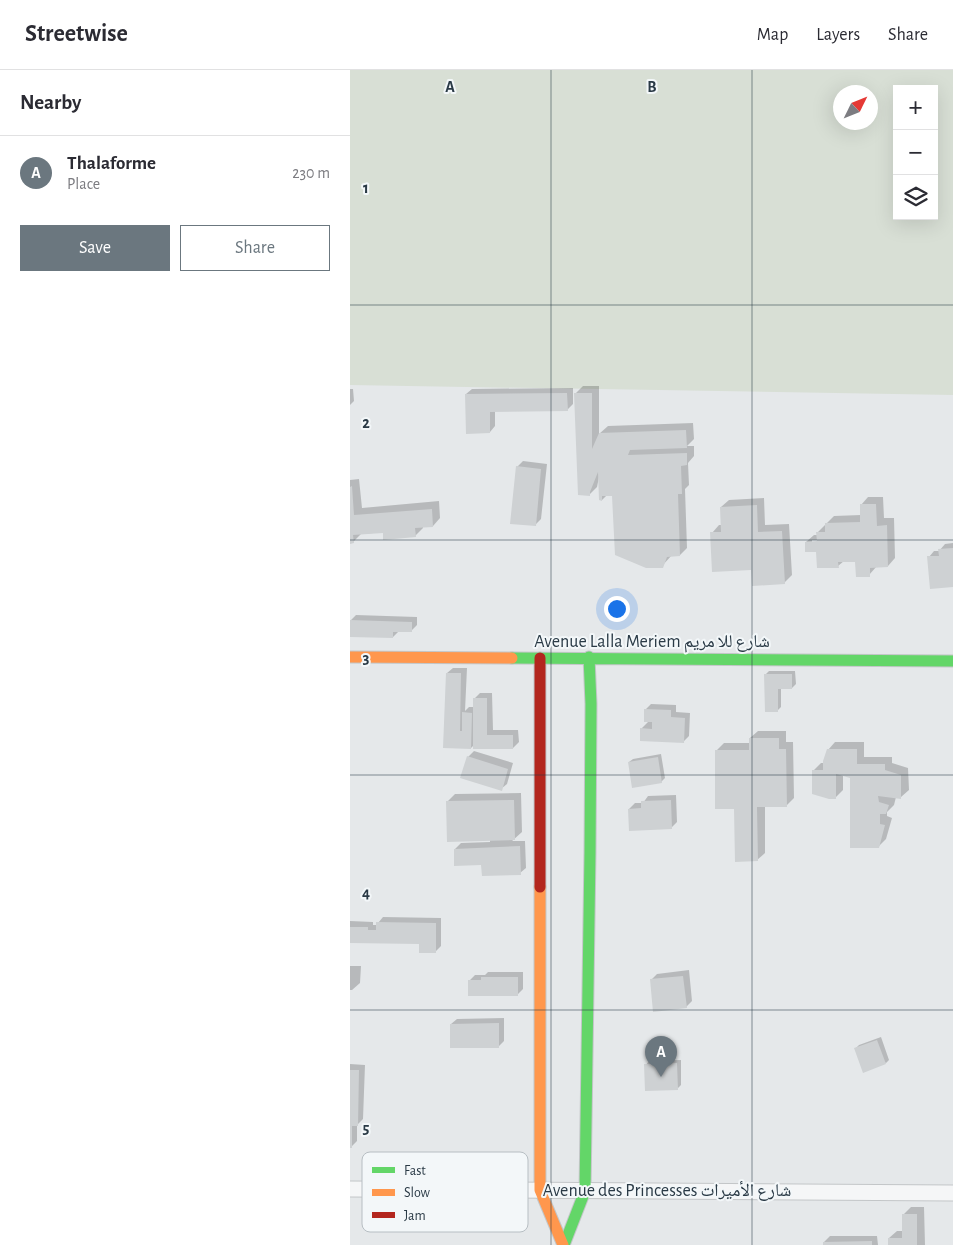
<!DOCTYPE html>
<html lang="en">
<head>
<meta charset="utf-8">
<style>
	:root { --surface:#fff; --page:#f2f2f3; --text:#2b2b33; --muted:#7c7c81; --line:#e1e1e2; --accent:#6b777f }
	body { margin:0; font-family:"Alegreya Sans","Noto Naskh Arabic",sans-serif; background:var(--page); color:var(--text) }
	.controls { position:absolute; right:15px; top:15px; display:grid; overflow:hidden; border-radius:0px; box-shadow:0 5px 20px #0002 }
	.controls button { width:45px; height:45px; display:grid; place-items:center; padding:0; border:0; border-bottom:1px solid var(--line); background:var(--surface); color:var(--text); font:25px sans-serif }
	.compass { position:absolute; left:483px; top:15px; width:45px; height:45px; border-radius:50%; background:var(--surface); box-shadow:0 5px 20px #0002; rotate:47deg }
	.you { position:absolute; left:266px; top:538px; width:18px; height:18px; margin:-12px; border:4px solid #fff; border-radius:50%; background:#1a73e8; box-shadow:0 0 0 8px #1a73e833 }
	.badge { display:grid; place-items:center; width:32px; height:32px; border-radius:50%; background:var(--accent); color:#fff; font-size:16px; font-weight:700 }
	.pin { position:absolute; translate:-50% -41px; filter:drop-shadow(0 1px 2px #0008) }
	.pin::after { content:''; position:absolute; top:26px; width:18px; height:15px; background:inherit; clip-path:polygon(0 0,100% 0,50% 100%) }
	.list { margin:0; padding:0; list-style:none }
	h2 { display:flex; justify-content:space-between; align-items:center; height:65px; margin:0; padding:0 20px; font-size:21px }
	h2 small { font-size:16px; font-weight:400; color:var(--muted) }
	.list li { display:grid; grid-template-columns:32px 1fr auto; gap:15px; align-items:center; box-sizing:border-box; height:75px; padding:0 20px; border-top:1px solid var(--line) }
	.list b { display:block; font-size:19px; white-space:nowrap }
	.list p { margin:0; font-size:16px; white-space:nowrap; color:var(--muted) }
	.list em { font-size:16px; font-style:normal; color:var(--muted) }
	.actions { display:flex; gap:10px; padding:15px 20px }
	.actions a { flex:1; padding:11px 0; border:1px solid var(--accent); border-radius:0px; text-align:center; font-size:18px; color:var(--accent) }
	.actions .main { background:var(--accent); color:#fff }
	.icon { flex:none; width:28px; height:28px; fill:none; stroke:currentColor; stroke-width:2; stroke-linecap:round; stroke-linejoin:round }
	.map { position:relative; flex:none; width:603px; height:1175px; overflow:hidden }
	header { display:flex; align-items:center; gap:30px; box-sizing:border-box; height:70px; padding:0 25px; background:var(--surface); border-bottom:1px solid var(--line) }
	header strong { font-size:24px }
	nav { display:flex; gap:28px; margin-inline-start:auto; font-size:18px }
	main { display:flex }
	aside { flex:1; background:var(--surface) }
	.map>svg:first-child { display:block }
	.green { fill:#d8dfd5; fill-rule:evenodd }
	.shadow { fill:#0003; fill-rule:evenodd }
	.building { fill:#ced1d3 }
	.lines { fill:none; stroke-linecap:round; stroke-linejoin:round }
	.street-casing { stroke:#c3c6c8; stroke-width:17 }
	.fast-casing { stroke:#c3c6c8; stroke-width:13 }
	.slow-casing { stroke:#c3c6c8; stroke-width:13 }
	.jam-casing { stroke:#c3c6c8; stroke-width:13 }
	.street { stroke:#f5f6f7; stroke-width:15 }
	.fast { stroke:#63d668; stroke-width:11 }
	.slow { stroke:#ff974d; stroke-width:11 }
	.jam { stroke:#b3261e; stroke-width:11 }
	.grid { fill:none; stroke:#2a3a46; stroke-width:1; stroke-opacity:0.55 }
	.labels { text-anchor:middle; stroke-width:4; stroke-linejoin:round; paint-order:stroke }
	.street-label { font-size:18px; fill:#2a3a46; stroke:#f3f7f9 }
	.key { fill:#f3f7f9; stroke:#b7bec3; stroke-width:1 }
	.key-label { font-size:14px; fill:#2a3a46 }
	.grid-label { font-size:16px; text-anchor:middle; font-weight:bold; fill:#2a3a46; stroke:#f3f7f9; stroke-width:4; stroke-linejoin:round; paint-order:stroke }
</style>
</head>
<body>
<header>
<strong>Streetwise</strong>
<nav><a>Map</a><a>Layers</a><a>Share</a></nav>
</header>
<main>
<aside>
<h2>Nearby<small></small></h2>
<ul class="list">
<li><span class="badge">A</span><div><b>Thalaforme</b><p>Place</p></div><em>230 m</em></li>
</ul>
<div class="actions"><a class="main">Save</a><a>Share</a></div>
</aside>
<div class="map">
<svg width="603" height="1175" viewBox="0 0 603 1175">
	<rect width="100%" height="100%" fill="#e5e8ea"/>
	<!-- green -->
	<path class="green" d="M 0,0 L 603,0 L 603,325 L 0,315 ZM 547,19 L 584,19 L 584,146 L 547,146 ZM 490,22 L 520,22 L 520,52 L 490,52 Z"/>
	<!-- shadow -->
	<path class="shadow" d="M 233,316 L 249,316 L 249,364 L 258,356 L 343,353 L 344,369 L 337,376 L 344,376 L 344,386 L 338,393 L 339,415 L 335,419 L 337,478 L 330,485 L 322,485 L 312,496 L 264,424 L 257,425 L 252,430 L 250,429 L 249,407 L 247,417 L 239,425 L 225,324 Z
		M 223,318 L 223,334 L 217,340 L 145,341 L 145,356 L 140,362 L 116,324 L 122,319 Z
		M 0,319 L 3,319 L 4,331 L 0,335 Z
		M 173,391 L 197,394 L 191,449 L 185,455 L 167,397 Z
		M 9,409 L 12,438 L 89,431 L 90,448 L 83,456 L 73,456 L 73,458 L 65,466 L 34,462 L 11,464 L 3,472 L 0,472 L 0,410 Z
		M 518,427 L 533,427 L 534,448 L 544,448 L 545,488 L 538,496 L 527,496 L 519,505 L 506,490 L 494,491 L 488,496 L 456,472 L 464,465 L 468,465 L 468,462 L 484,446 L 511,445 L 511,435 ZM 462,470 L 473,470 L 462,473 Z
		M 414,428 L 415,455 L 439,454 L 442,505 L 434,513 L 402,499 L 362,463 L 369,455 L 372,455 L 371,437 L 379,430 Z
		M 603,473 L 603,515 L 579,487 L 584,481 L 589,481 L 595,474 Z
		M 6,545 L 67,547 L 67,555 L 61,561 L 49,561 L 43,567 L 0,566 L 0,551 Z
		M 103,598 L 117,598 L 115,641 L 119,637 L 124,637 L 124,629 L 130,623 L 142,623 L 143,660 L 168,660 L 169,672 L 163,678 L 125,674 L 121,678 L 95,677 L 97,603 Z
		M 419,601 L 445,601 L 446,614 L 442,618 L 431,618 L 431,637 L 427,641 L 415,605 Z
		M 301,634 L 326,635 L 326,642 L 340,643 L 339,666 L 333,672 L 291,659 L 299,651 L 295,640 Z
		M 408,661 L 436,661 L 436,672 L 443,672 L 444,728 L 436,736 L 415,736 L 415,783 L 407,790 L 386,737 L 366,681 L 374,673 L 400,673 L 400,668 Z
		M 485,672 L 514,672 L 514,687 L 542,687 L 542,693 L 558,698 L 559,720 L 551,727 L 546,727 L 544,735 L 537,742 L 537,746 L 542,748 L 536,769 L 528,777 L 501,707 L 493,705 L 493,720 L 485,728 L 463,701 L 471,693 L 475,693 L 478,680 Z
		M 124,681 L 163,693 L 157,714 L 151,719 L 118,687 Z
		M 311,684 L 315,708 L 311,712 L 279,692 L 283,689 Z
		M 171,723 L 172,762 L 162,771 L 175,771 L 176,798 L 170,803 L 132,794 L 105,779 L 111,773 L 140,772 L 140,770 L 97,732 L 105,724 Z
		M 326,725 L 327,752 L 322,757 L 279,739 L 285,733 L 293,733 L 298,726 Z
		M 33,847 L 91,848 L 91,876 L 85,882 L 70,872 L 0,871 L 0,851 L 23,852 L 23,855 L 27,855 L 28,853 Z
		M 0,896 L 11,896 L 10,913 L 2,920 L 0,920 Z
		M 339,900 L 342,931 L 336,937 L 301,910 L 307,904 Z
		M 138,902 L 173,902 L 173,919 L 167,925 L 119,911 L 125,905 L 135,905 Z
		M 154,948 L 154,971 L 149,976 L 101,954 L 107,949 Z
		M 531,967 L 539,990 L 536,993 L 505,979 L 509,975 Z
		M 331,990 L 331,1015 L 328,1018 L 296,995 L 299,991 Z
		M 0,994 L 15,995 L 13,1049 L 7,1055 L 7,1071 L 1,1077 L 0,1077 Z
		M 561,1137 L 574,1137 L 575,1175 L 539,1175 L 539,1168 L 547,1161 L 554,1161 L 553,1145 Z
		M 480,1166 L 527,1166 L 528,1175 L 474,1175 L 474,1172 Z"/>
	<!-- building -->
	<path class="building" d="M 217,323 L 218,341 L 140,342 L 140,363 L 116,364 L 115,324 Z
		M 224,323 L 242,323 L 242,379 L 249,363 L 336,360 L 337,378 L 280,380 L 278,385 L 337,383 L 337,395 L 331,396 L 332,424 L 328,424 L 330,486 L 317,487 L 313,498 L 296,498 L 265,485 L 262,426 L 252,426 L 252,431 L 249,430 L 248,402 L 240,422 L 240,426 L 228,425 Z
		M 166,396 L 191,399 L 186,456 L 160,454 Z
		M 2,416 L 4,445 L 82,439 L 83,457 L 65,458 L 66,467 L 33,470 L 33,463 L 3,465 L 4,473 L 0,474 L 0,417 Z
		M 510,434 L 526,434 L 527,456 L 537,455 L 538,497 L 520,498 L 520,507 L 506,507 L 505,492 L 488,492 L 489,498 L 467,498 L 466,482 L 455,482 L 455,472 L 467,471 L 466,462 L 475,462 L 475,453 L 510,452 Z
		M 407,435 L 408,462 L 432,461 L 435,514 L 402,516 L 401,500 L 362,502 L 360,462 L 371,462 L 370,437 Z
		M 603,478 L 603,517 L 580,519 L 577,486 L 589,486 L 588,479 Z
		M 0,550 L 62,552 L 62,562 L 43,562 L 43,568 L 0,567 Z
		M 96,603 L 111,603 L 110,661 L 112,661 L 112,642 L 122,643 L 121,679 L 93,678 Z
		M 414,604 L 442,604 L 442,619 L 428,619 L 428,642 L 415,642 Z
		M 123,628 L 137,628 L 137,665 L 163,665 L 163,679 L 123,679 Z
		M 294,639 L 321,640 L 321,647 L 335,648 L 334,673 L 290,671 L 290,658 L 302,659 L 302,652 L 294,652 Z
		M 399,668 L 429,668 L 429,679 L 436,679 L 437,737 L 407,737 L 408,791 L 385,792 L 384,739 L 365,739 L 365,680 L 399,680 Z
		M 477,679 L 507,679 L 507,694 L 535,694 L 535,700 L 551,705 L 551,729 L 528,726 L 529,732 L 539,735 L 536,744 L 530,744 L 530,754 L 535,755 L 529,778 L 500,778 L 500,708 L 486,704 L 486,729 L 479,729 L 462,724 L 462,700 L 473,700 L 473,691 Z
		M 117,686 L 158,699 L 152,721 L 110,708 Z
		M 308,687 L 312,713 L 282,718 L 278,692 Z
		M 164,730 L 165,770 L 97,772 L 96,731 Z
		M 321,730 L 322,759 L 279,761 L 278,739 L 291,738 L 291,731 Z
		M 170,776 L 171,805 L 132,806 L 131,795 L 104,796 L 104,779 Z
		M 26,852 L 86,853 L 86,883 L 69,883 L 69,874 L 0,873 L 0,857 L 18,857 L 18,860 L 26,860 Z
		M 333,906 L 337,938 L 303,942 L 300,909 Z
		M 131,907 L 168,907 L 168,926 L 118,926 L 118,910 L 131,910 Z
		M 149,953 L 149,978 L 100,978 L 100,954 Z
		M 527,970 L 536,994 L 513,1003 L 504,978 Z
		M 327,993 L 328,1020 L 295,1021 L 294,994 Z
		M 0,1000 L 9,1000 L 8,1056 L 2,1056 L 2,1078 L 0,1078 Z
		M 552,1144 L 567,1144 L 567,1175 L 538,1175 L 538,1168 L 552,1168 Z
		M 522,1171 L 522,1175 L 473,1175 L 473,1172 Z"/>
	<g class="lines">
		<!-- street casing -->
		<g class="street-casing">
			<path id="street" d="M 0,1119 L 603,1123"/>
		</g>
		<!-- fast casing -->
		<g class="fast-casing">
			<path id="fast" d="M 162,588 L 603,591
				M 214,1175 L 235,1121 L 240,782 L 241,634 L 239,587"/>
		</g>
		<!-- slow casing -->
		<g class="slow-casing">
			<path id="slow" d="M 0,587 L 162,588
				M 190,817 L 190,1120 L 213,1175"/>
		</g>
		<!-- jam casing -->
		<g class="jam-casing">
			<path id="jam" d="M 190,588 L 190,817"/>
		</g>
		<!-- street -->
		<use href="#street" class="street"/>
		<!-- fast -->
		<use href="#fast" class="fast"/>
		<!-- slow -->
		<use href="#slow" class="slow"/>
		<!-- jam -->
		<use href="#jam" class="jam"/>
	</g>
	<!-- grid -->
	<path class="grid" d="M 201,0 L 201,1175M 402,0 L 402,1175M 0,235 L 603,235M 0,470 L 603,470M 0,705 L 603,705M 0,940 L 603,940"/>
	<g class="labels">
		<!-- street labels -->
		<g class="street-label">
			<text x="302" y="577">Avenue Lalla Meriem شارع للا مريم</text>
			<text x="317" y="1126">Avenue des Princesses شارع الأميرات</text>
		</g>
	</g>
	<!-- legend -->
	<rect x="12" y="1082" width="166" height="80" rx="8" class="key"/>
	<rect x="22" y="1097" width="23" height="6" fill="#63d668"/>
	<rect x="22" y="1119" width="23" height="7" fill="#ff974d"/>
	<rect x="22" y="1142" width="23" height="6" fill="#b3261e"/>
	<g class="key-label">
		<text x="54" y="1105">Fast</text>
		<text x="54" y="1127">Slow</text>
		<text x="54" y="1150">Jam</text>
	</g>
	<g class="grid-label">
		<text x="100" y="22">A</text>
		<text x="302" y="22">B</text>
		<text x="16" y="123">1</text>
		<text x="16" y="358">2</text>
		<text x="16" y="593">3</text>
		<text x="16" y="828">4</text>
		<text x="16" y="1063">5</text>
	</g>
</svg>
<div class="controls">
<button>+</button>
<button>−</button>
<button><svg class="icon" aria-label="layers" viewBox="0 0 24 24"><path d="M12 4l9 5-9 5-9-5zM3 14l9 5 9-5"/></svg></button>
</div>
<svg class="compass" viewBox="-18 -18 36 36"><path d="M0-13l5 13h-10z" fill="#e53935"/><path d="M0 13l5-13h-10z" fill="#7c7c81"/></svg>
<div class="you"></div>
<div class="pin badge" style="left:311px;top:1007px">A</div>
</div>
</main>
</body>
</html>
